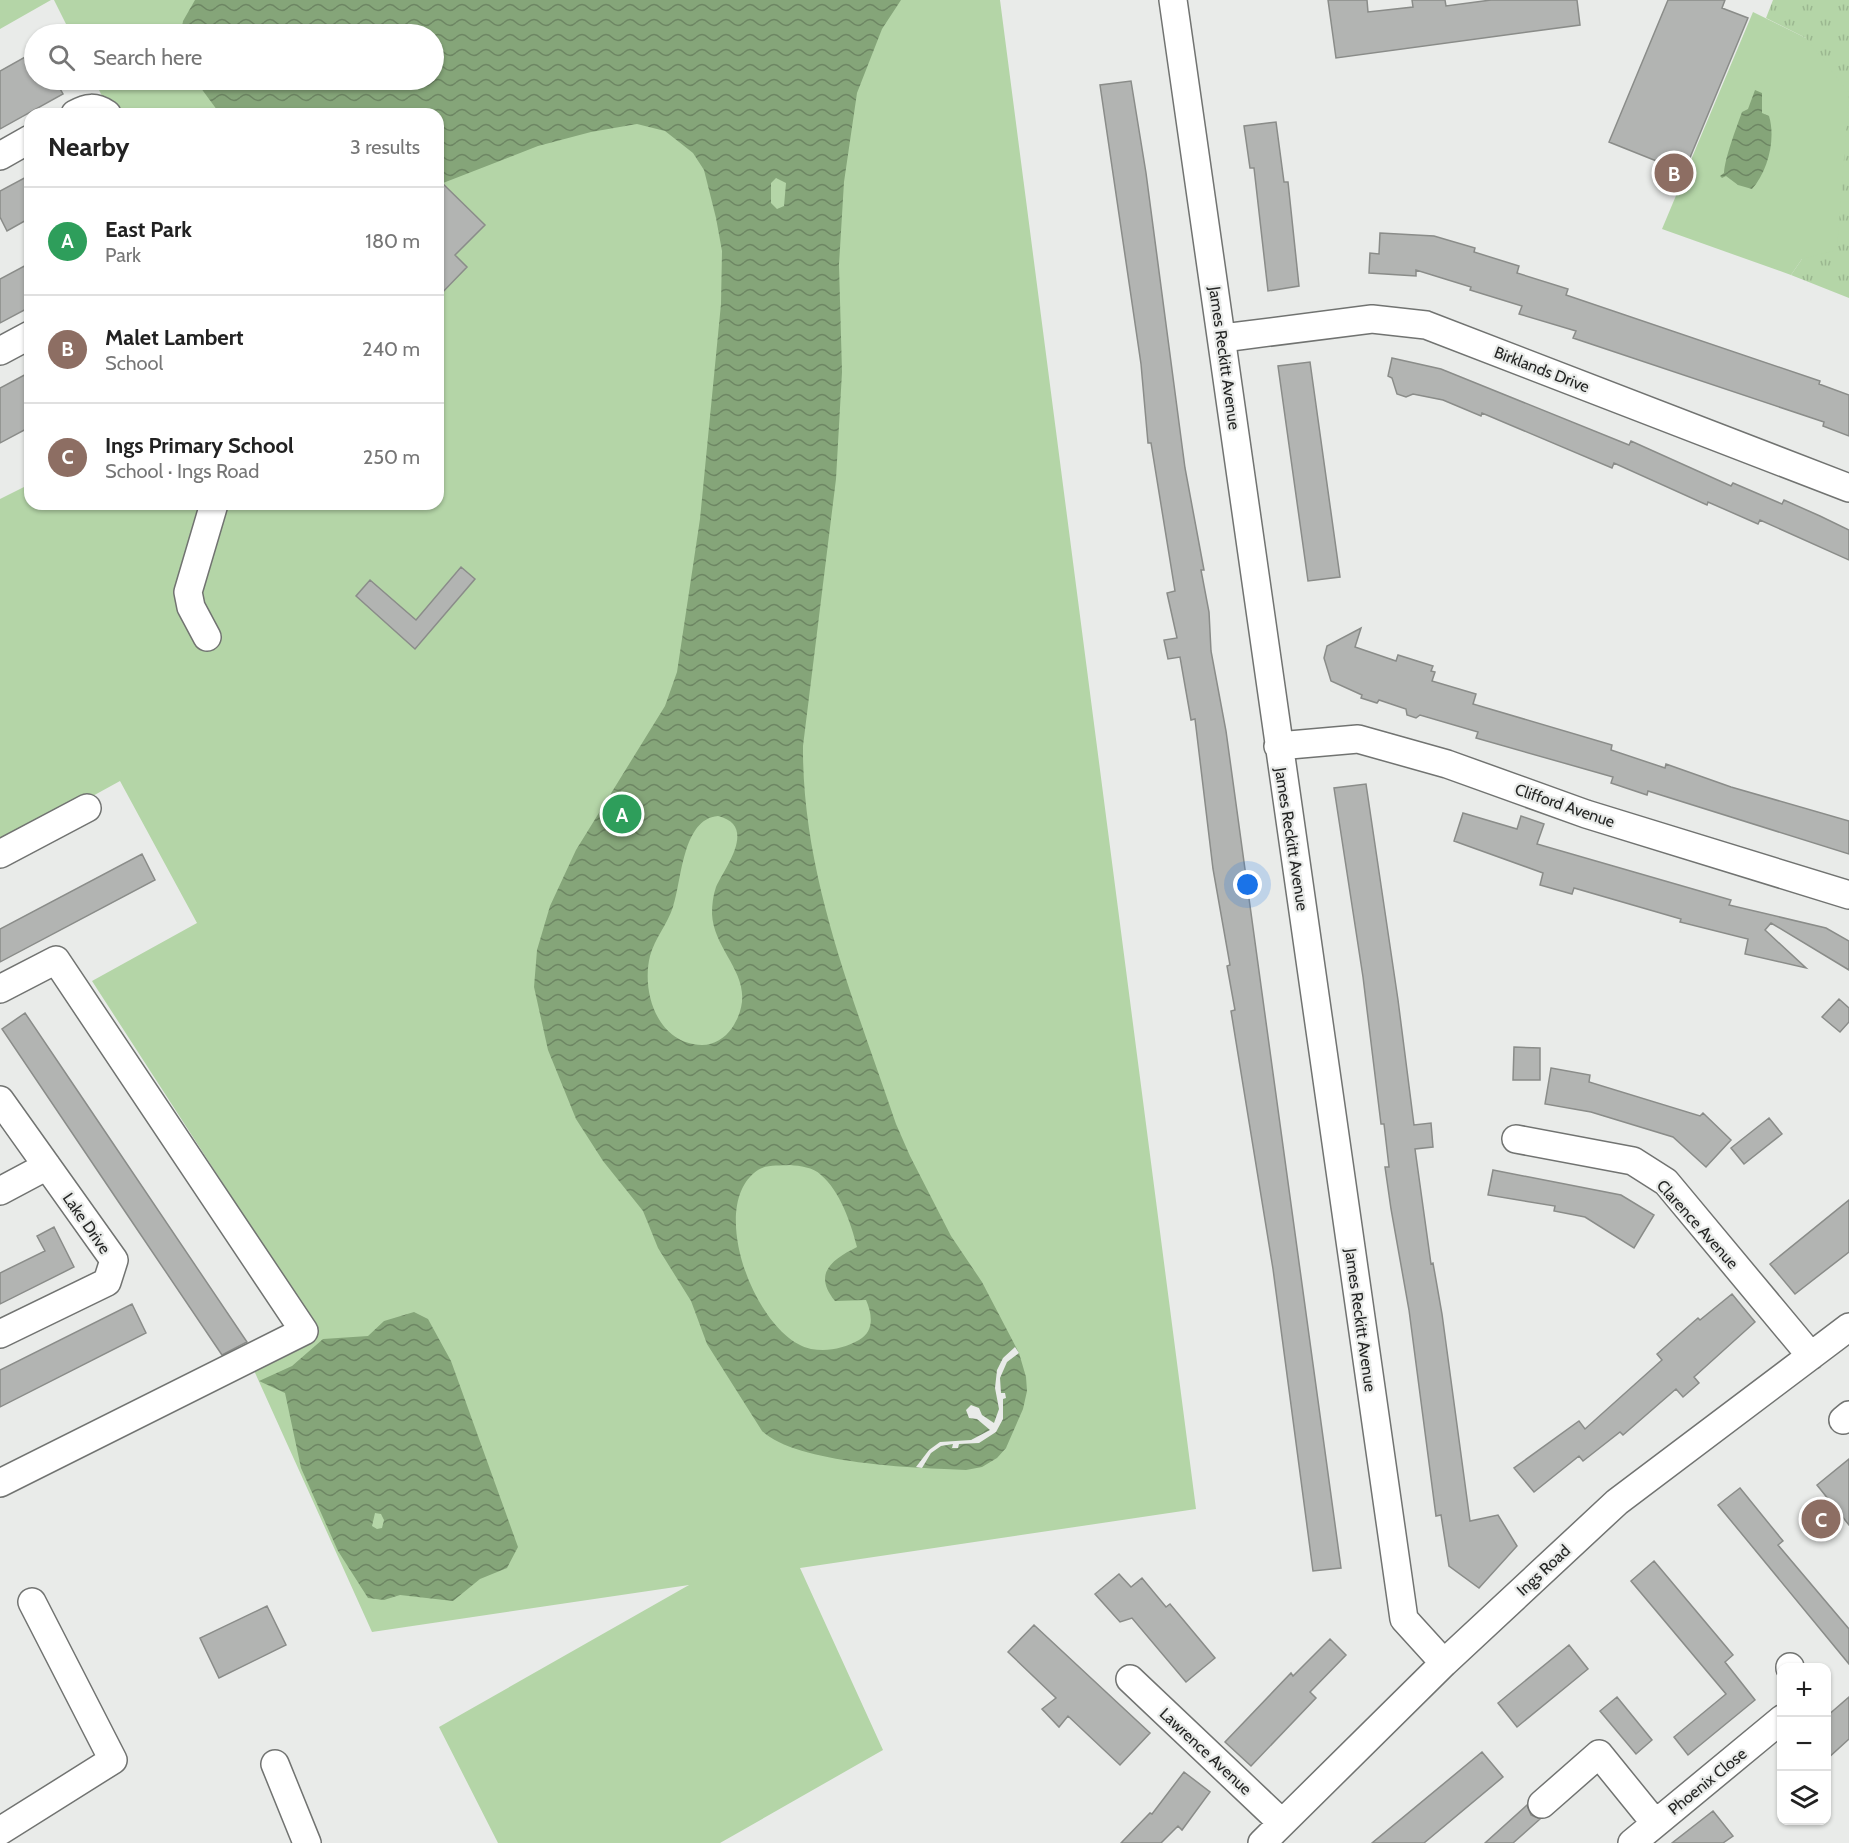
<!DOCTYPE html>
<html lang="en">
<head>
<meta charset="utf-8">
<style>
	:root { --surface:#fff; --page:#f2f2f2; --text:#222; --muted:#767676; --line:#e0e0e0; --accent:#7c68e4 }
	body { margin:0; font-family:Cabin,sans-serif; background:var(--page); color:var(--text) }
	.controls { position:absolute; right:18px; bottom:18px; display:grid; overflow:hidden; border-radius:12px; box-shadow:0 2px 4px #0004 }
	.controls button { width:54px; height:54px; display:grid; place-items:center; padding:0; border:0; border-bottom:2px solid var(--line); background:var(--surface); color:var(--text); font:30px sans-serif }
	.you { position:absolute; left:1248px; top:885px; width:21px; height:21px; margin:-15px; border:4px solid #fff; border-radius:50%; background:#1a73e8; box-shadow:0 0 0 9px #1a73e833 }
	.badge { display:grid; place-items:center; width:39px; height:39px; border-radius:50%; background:var(--accent); color:#fff; font-size:20px; font-weight:700 }
	.pin { position:absolute; translate:-50% -50%; border:3px solid #fff; box-shadow:0 2px 6px #0006 }
	.list { margin:0; padding:0; list-style:none }
	h2 { display:flex; justify-content:space-between; align-items:center; height:78px; margin:0; padding:0 24px; font-size:26px }
	h2 small { font-size:20px; font-weight:400; color:var(--muted) }
	.list li { display:grid; grid-template-columns:39px 1fr auto; gap:18px; align-items:center; box-sizing:border-box; height:108px; padding:0 24px; border-top:2px solid var(--line) }
	.list b { display:block; font-size:22px; white-space:nowrap }
	.list p { margin:0; font-size:20px; white-space:nowrap; color:var(--muted) }
	.list em { font-size:20px; font-style:normal; color:var(--muted) }
	.icon { flex:none; width:33px; height:33px; fill:none; stroke:currentColor; stroke-width:2; stroke-linecap:round; stroke-linejoin:round }
	.map { position:relative; flex:none; width:1849px; height:1843px; overflow:hidden }
	.search { position:absolute; background:var(--surface); box-shadow:0 2px 4px #0004; left:24px; top:24px; width:420px; height:66px; display:flex; align-items:center; gap:15px; box-sizing:border-box; padding:0 21px; border-radius:33px; color:var(--muted); font-size:22px }
	.panel { position:absolute; background:var(--surface); box-shadow:0 2px 4px #0004; left:24px; top:108px; width:420px; height:402px; border-radius:18px }
	.map>svg:first-child { display:block }
	.grass { fill:url(#grass-tufts) }
	.green { fill:#b4d5a7 }
	.water { fill:url(#water-waves); fill-rule:evenodd }
	.pier { fill:#e9ebe9 }
	.building { fill:#b2b4b2; stroke:#8a8c89; stroke-width:1.5 }
	.lines { fill:none; stroke-linecap:round; stroke-linejoin:round }
	.minor-casing { stroke:#717371; stroke-width:30 }
	.minor { stroke:#fff; stroke-width:27 }
	.labels { text-anchor:middle; stroke-width:4.5; stroke-linejoin:round; paint-order:stroke }
	.street-label { font-size:16px; fill:#252625; stroke:#e9ebe9 }
</style>
</head>
<body>
<div class="map">
<svg width="1849" height="1843" viewBox="0 0 1849 1843">
	<defs>
		<pattern id="grass-tufts" width="24" height="20" patternUnits="userSpaceOnUse" patternTransform="scale(1.5)"><rect width="24" height="20" fill="#b4d5a7"/><path d="M3 7l-1-3M5 7V3M7 7l1-3M15 17l-1-3M17 17v-4M19 17l1-3" fill="none" stroke="#9bb790"/></pattern>
		<pattern id="water-waves" width="16" height="10" patternUnits="userSpaceOnUse" patternTransform="scale(1.5)"><rect width="16" height="10" fill="#85a579"/><path d="M0 5q4-4 8 0t8 0" fill="none" stroke="#6d8663"/></pattern>
	</defs>
	<rect width="100%" height="100%" fill="#e9ebe9"/>
	<!-- grass -->
	<path class="grass" d="M 1773,0 L 1849,0 L 1849,298 L 1791,275 L 1802,259 L 1806,38 L 1766,18 Z"/>
	<!-- green -->
	<path class="green" d="M 0,0 L 51,0 L 0,29 Z
		M 54,0 L 1000,0 L 1196,1509 L 800,1568 L 883,1750 L 720,1843 L 498,1843 L 439,1727 L 689,1585 L 372,1632 L 252,1366 L 319,1332 L 92,981 L 197,923 L 120,781 L 0,847 L 0,499 L 30,484 L 30,504 L 438,504 L 438,114 L 111,114 L 94,80 L 434,80 L 434,34 L 71,34 Z
		M 1753,12 L 1806,38 L 1849,93 L 1837,250 L 1802,259 L 1791,275 L 1662,229 Z"/>
	<!-- water -->
	<path class="water" d="M 195,0 L 901,0 L 882,29 L 857,93 L 844,182 L 839,265 L 842,372 L 836,479 L 803,746 C 802,877 855,1002 896,1124 L 910,1156 L 951,1236 L 982,1282 L 1019,1353 L 1026,1377 L 1027,1391 L 1023,1409 L 1006,1448 L 997,1458 L 982,1467 L 966,1470 C 916,1468 797,1464 762,1431 L 707,1344 L 691,1301 L 658,1248 L 643,1211 L 603,1161 L 576,1119 L 548,1050 L 534,987 L 537,950 L 550,906 L 576,850 L 665,706 L 677,672 L 700,519 L 721,304 L 722,251 L 716,218 L 704,170 L 693,153 L 665,131 L 637,124 L 591,132 L 538,146 L 443,183 L 438,179 L 438,114 L 220,114 L 195,80 L 434,80 L 434,34 L 181,34 L 183,21 ZM 776,178 L 786,183 L 784,206 L 777,209 L 771,203 L 771,183 ZM 718,816 C 758,826 725,867 716,887 C 713,896 712,904 712,914 C 714,956 763,980 732,1028 C 725,1038 714,1045 702,1045 C 658,1044 641,993 650,956 C 655,938 667,925 673,907 C 682,881 682,819 718,816 ZM 790,1165 C 800,1166 813,1167 821,1175 C 840,1191 851,1223 857,1247 C 833,1259 812,1273 835,1301 L 866,1300 C 872,1314 875,1331 859,1340 C 844,1348 829,1352 811,1349 C 757,1338 705,1205 758,1170 C 767,1164 780,1166 790,1165 Z
		M 1755,90 L 1762,93 L 1762,113 L 1769,116 C 1776,139 1768,171 1752,189 L 1738,185 L 1726,176 L 1722,178 L 1720,176 L 1724,173 C 1725,157 1736,129 1742,112 L 1748,109 Z
		M 414,1312 L 428,1319 L 451,1361 L 518,1547 L 507,1568 L 480,1579 L 453,1601 L 400,1595 L 384,1600 L 368,1598 L 338,1551 L 301,1468 L 285,1393 L 259,1381 L 292,1366 L 323,1339 L 368,1336 L 384,1321 ZM 375,1513 L 381,1514 L 384,1520 L 382,1528 L 377,1529 L 372,1526 Z"/>
	<!-- pier -->
	<path class="pier" d="M 1015,1347 L 1019,1353 L 1007,1362 L 1000,1378 L 1001,1393 L 1005,1393 L 1006,1398 L 1003,1399 L 1003,1419 L 996,1432 L 979,1443 L 959,1444 L 958,1448 L 952,1448 L 953,1444 L 941,1446 L 931,1453 L 922,1468 L 916,1467 L 929,1450 L 940,1442 L 971,1440 L 990,1430 L 977,1419 L 969,1418 L 966,1410 L 971,1405 L 979,1408 L 982,1415 L 994,1423 L 999,1409 L 995,1388 L 997,1370 L 1003,1358 Z"/>
	<!-- building -->
	<path class="building" d="M 1328,0 L 1367,0 L 1368,12 L 1413,7 L 1412,0 L 1445,0 L 1446,6 L 1491,0 L 1577,0 L 1580,25 L 1336,58 Z
		M 1668,0 L 1725,0 L 1722,8 L 1748,18 L 1684,172 L 1609,142 Z
		M 34,52 L 34,80 L 55,80 L 63,94 L 0,129 L 0,71 Z
		M 1131,81 L 1146,173 L 1185,468 L 1204,570 L 1201,570 L 1209,612 L 1211,651 L 1226,731 L 1341,1568 L 1313,1571 L 1273,1269 L 1231,1011 L 1235,1010 L 1227,966 L 1230,965 L 1213,869 L 1195,719 L 1191,720 L 1180,657 L 1168,659 L 1164,640 L 1177,638 L 1167,593 L 1175,591 L 1151,443 L 1148,443 L 1141,364 L 1100,85 Z
		M 1276,122 L 1284,182 L 1288,182 L 1299,286 L 1268,291 L 1254,168 L 1250,168 L 1244,126 Z
		M 30,175 L 30,218 L 7,231 L 0,217 L 0,191 Z
		M 438,179 L 485,225 L 455,255 L 467,267 L 438,297 Z
		M 1380,233 L 1434,236 L 1475,248 L 1474,252 L 1519,266 L 1517,273 L 1568,289 L 1566,295 L 1820,381 L 1819,384 L 1849,395 L 1849,436 L 1823,426 L 1824,422 L 1573,338 L 1576,331 L 1519,314 L 1522,306 L 1470,290 L 1471,287 L 1416,270 L 1416,276 L 1369,273 L 1370,253 L 1379,254 Z
		M 30,263 L 30,307 L 0,323 L 0,279 Z
		M 1392,358 L 1441,369 L 1629,445 L 1631,441 L 1731,486 L 1733,483 L 1782,504 L 1784,500 L 1820,516 L 1849,530 L 1849,560 L 1760,520 L 1758,524 L 1708,502 L 1707,505 L 1614,463 L 1612,468 L 1482,413 L 1481,416 L 1443,400 L 1413,394 L 1406,397 L 1397,394 L 1392,378 L 1388,376 Z
		M 1310,362 L 1340,577 L 1308,581 L 1278,366 Z
		M 30,372 L 30,427 L 0,443 L 0,388 Z
		M 461,567 L 475,579 L 415,649 L 356,596 L 370,580 L 416,620 Z
		M 1361,628 L 1355,647 L 1396,661 L 1398,655 L 1433,666 L 1431,671 L 1435,672 L 1432,681 L 1476,694 L 1473,704 L 1612,745 L 1611,750 L 1665,768 L 1666,764 L 1731,787 L 1849,821 L 1849,854 L 1648,791 L 1647,795 L 1611,783 L 1613,777 L 1476,738 L 1478,732 L 1420,715 L 1416,718 L 1407,715 L 1406,709 L 1379,700 L 1377,703 L 1361,698 L 1362,695 L 1331,681 L 1324,658 L 1327,646 Z
		M 1366,784 L 1398,1000 L 1414,1125 L 1431,1123 L 1433,1147 L 1415,1149 L 1431,1264 L 1433,1263 L 1442,1314 L 1470,1521 L 1498,1515 L 1517,1546 L 1479,1588 L 1449,1566 L 1441,1515 L 1436,1516 L 1409,1310 L 1391,1209 L 1385,1167 L 1389,1167 L 1384,1124 L 1381,1124 L 1363,977 L 1334,788 Z
		M 1463,813 L 1517,829 L 1521,816 L 1544,824 L 1537,844 L 1731,900 L 1729,905 L 1826,928 L 1849,941 L 1849,970 L 1771,923 L 1765,930 L 1806,968 L 1745,954 L 1748,939 L 1680,922 L 1681,919 L 1574,888 L 1572,894 L 1540,885 L 1543,873 L 1454,841 Z
		M 142,854 L 155,880 L 0,962 L 0,929 Z
		M 1839,999 L 1849,1008 L 1849,1022 L 1840,1032 L 1822,1017 Z
		M 25,1013 L 79,1093 L 247,1342 L 222,1355 L 120,1204 L 2,1029 Z
		M 1514,1047 L 1540,1048 L 1540,1080 L 1513,1080 Z
		M 1551,1068 L 1590,1075 L 1589,1082 L 1700,1116 L 1703,1113 L 1731,1140 L 1706,1167 L 1673,1137 L 1591,1112 L 1545,1104 Z
		M 1769,1118 L 1782,1134 L 1744,1164 L 1731,1148 Z
		M 1493,1170 L 1621,1195 L 1654,1215 L 1634,1248 L 1585,1217 L 1554,1211 L 1555,1206 L 1488,1195 Z
		M 1849,1200 L 1849,1252 L 1795,1294 L 1770,1264 Z
		M 54,1227 L 74,1267 L 0,1304 L 0,1273 L 45,1251 L 37,1236 Z
		M 1732,1294 L 1755,1322 L 1694,1377 L 1699,1383 L 1683,1397 L 1676,1389 L 1623,1435 L 1620,1432 L 1583,1461 L 1579,1456 L 1534,1492 L 1514,1468 L 1579,1421 L 1585,1429 L 1662,1360 L 1657,1354 L 1698,1318 L 1700,1320 Z
		M 132,1304 L 146,1333 L 0,1407 L 0,1370 Z
		M 1849,1459 L 1849,1525 L 1817,1485 Z
		M 1740,1488 L 1783,1541 L 1778,1545 L 1849,1629 L 1849,1664 L 1718,1505 Z
		M 1654,1561 L 1733,1655 L 1725,1662 L 1755,1700 L 1688,1755 L 1674,1737 L 1726,1694 L 1631,1581 Z
		M 1119,1574 L 1131,1587 L 1142,1578 L 1166,1607 L 1170,1604 L 1215,1658 L 1186,1682 L 1132,1618 L 1120,1622 L 1095,1594 Z
		M 267,1606 L 286,1645 L 219,1678 L 200,1638 Z
		M 1034,1625 L 1150,1733 L 1120,1765 L 1068,1716 L 1059,1727 L 1042,1709 L 1056,1698 L 1008,1652 Z
		M 1330,1639 L 1346,1655 L 1310,1692 L 1316,1698 L 1251,1766 L 1225,1742 L 1291,1673 L 1293,1676 Z
		M 1569,1645 L 1588,1669 L 1517,1727 L 1498,1703 Z
		M 1617,1697 L 1652,1740 L 1636,1754 L 1600,1711 Z
		M 1849,1697 L 1849,1739 L 1827,1759 L 1827,1716 Z
		M 1482,1752 L 1503,1777 L 1424,1843 L 1372,1843 Z
		M 1184,1772 L 1210,1792 L 1182,1830 L 1178,1826 L 1161,1843 L 1121,1843 L 1150,1813 L 1152,1814 Z
		M 1527,1805 L 1531,1815 L 1540,1819 L 1513,1843 L 1485,1843 Z
		M 1713,1811 L 1733,1836 L 1723,1843 L 1672,1843 Z"/>
	<g class="lines">
		<!-- minor casing -->
		<g class="minor-casing">
			<path id="minor" d="M 1173,0 L 1404,1619 L 1444,1663
				M 75,114 C 87,107 95,106 107,114
				M 0,156 L 30,139
				M 1223,338 L 1372,319 L 1426,325 L 1849,488
				M 0,351 L 30,335
				M 207,637 L 191,607 L 188,592 L 214,504
				M 1278,746 L 1358,739 L 1447,764 L 1586,814 L 1849,895
				M 0,854 L 87,808
				M 0,989 L 56,960 L 304,1331 L 0,1483
				M 0,1100 L 114,1260 L 107,1282 L 0,1334
				M 1516,1139 L 1633,1161 L 1666,1182 L 1811,1356
				M 0,1191 L 47,1166
				M 1843,1420 L 1849,1415
				M 1790,1667 L 1790,1668
				M 1130,1679 L 1281,1822
				M 275,1764 L 307,1843
				M 1542,1804 L 1599,1754 L 1655,1823
				M 0,1831 L 113,1760 L 32,1602
				M 1262,1843 L 1444,1663 L 1617,1502 L 1849,1327
				M 1632,1843 L 1782,1719"/>
		</g>
		<!-- minor -->
		<use href="#minor" class="minor"/>
	</g>
	<g class="labels">
		<!-- street labels -->
		<g class="street-label">
			<text transform="translate(1225 358) rotate(82)" y="6">James Reckitt Avenue</text>
			<text transform="translate(1542 369) rotate(21)" y="6">Birklands Drive</text>
			<text transform="translate(1565 805) rotate(19)" y="6">Clifford Avenue</text>
			<text transform="translate(1292 839) rotate(81)" y="6">James Reckitt Avenue</text>
			<text transform="translate(87 1223) rotate(55)" y="6">Lake Drive</text>
			<text transform="translate(1698 1224) rotate(48)" y="6">Clarence Avenue</text>
			<text transform="translate(1361 1320) rotate(82)" y="6">James Reckitt Avenue</text>
			<text transform="translate(1543 1570) rotate(-43)" y="6">Ings Road</text>
			<text transform="translate(1206 1751) rotate(43)" y="6">Lawrence Avenue</text>
			<text transform="translate(1707 1781) rotate(-39)" y="6">Phoenix Close</text>
		</g>
	</g>
</svg>
<div class="controls">
<button>+</button>
<button>−</button>
<button><svg class="icon" aria-label="layers" viewBox="0 0 24 24"><path d="M12 4l9 5-9 5-9-5zM3 14l9 5 9-5"/></svg></button>
</div>
<div class="you"></div>
<div class="pin badge" style="left:622px;top:814px;background:#2e9e5b">A</div>
<div class="pin badge" style="left:1674px;top:173px;background:#8d6e63">B</div>
<div class="pin badge" style="left:1821px;top:1519px;background:#8d6e63">C</div>
<div class="search"><svg class="icon" aria-label="search" viewBox="0 0 24 24"><circle cx="10" cy="10" r="6"/><path d="M15 15l6 6"/></svg>Search here</div>
<section class="panel">
<h2>Nearby<small>3 results</small></h2>
<ul class="list">
<li><span class="badge" style="background:#2e9e5b">A</span><div><b>East Park</b><p>Park</p></div><em>180 m</em></li>
<li><span class="badge" style="background:#8d6e63">B</span><div><b>Malet Lambert</b><p>School</p></div><em>240 m</em></li>
<li><span class="badge" style="background:#8d6e63">C</span><div><b>Ings Primary School</b><p>School · Ings Road</p></div><em>250 m</em></li>
</ul>
</section>
</div>
</body>
</html>
